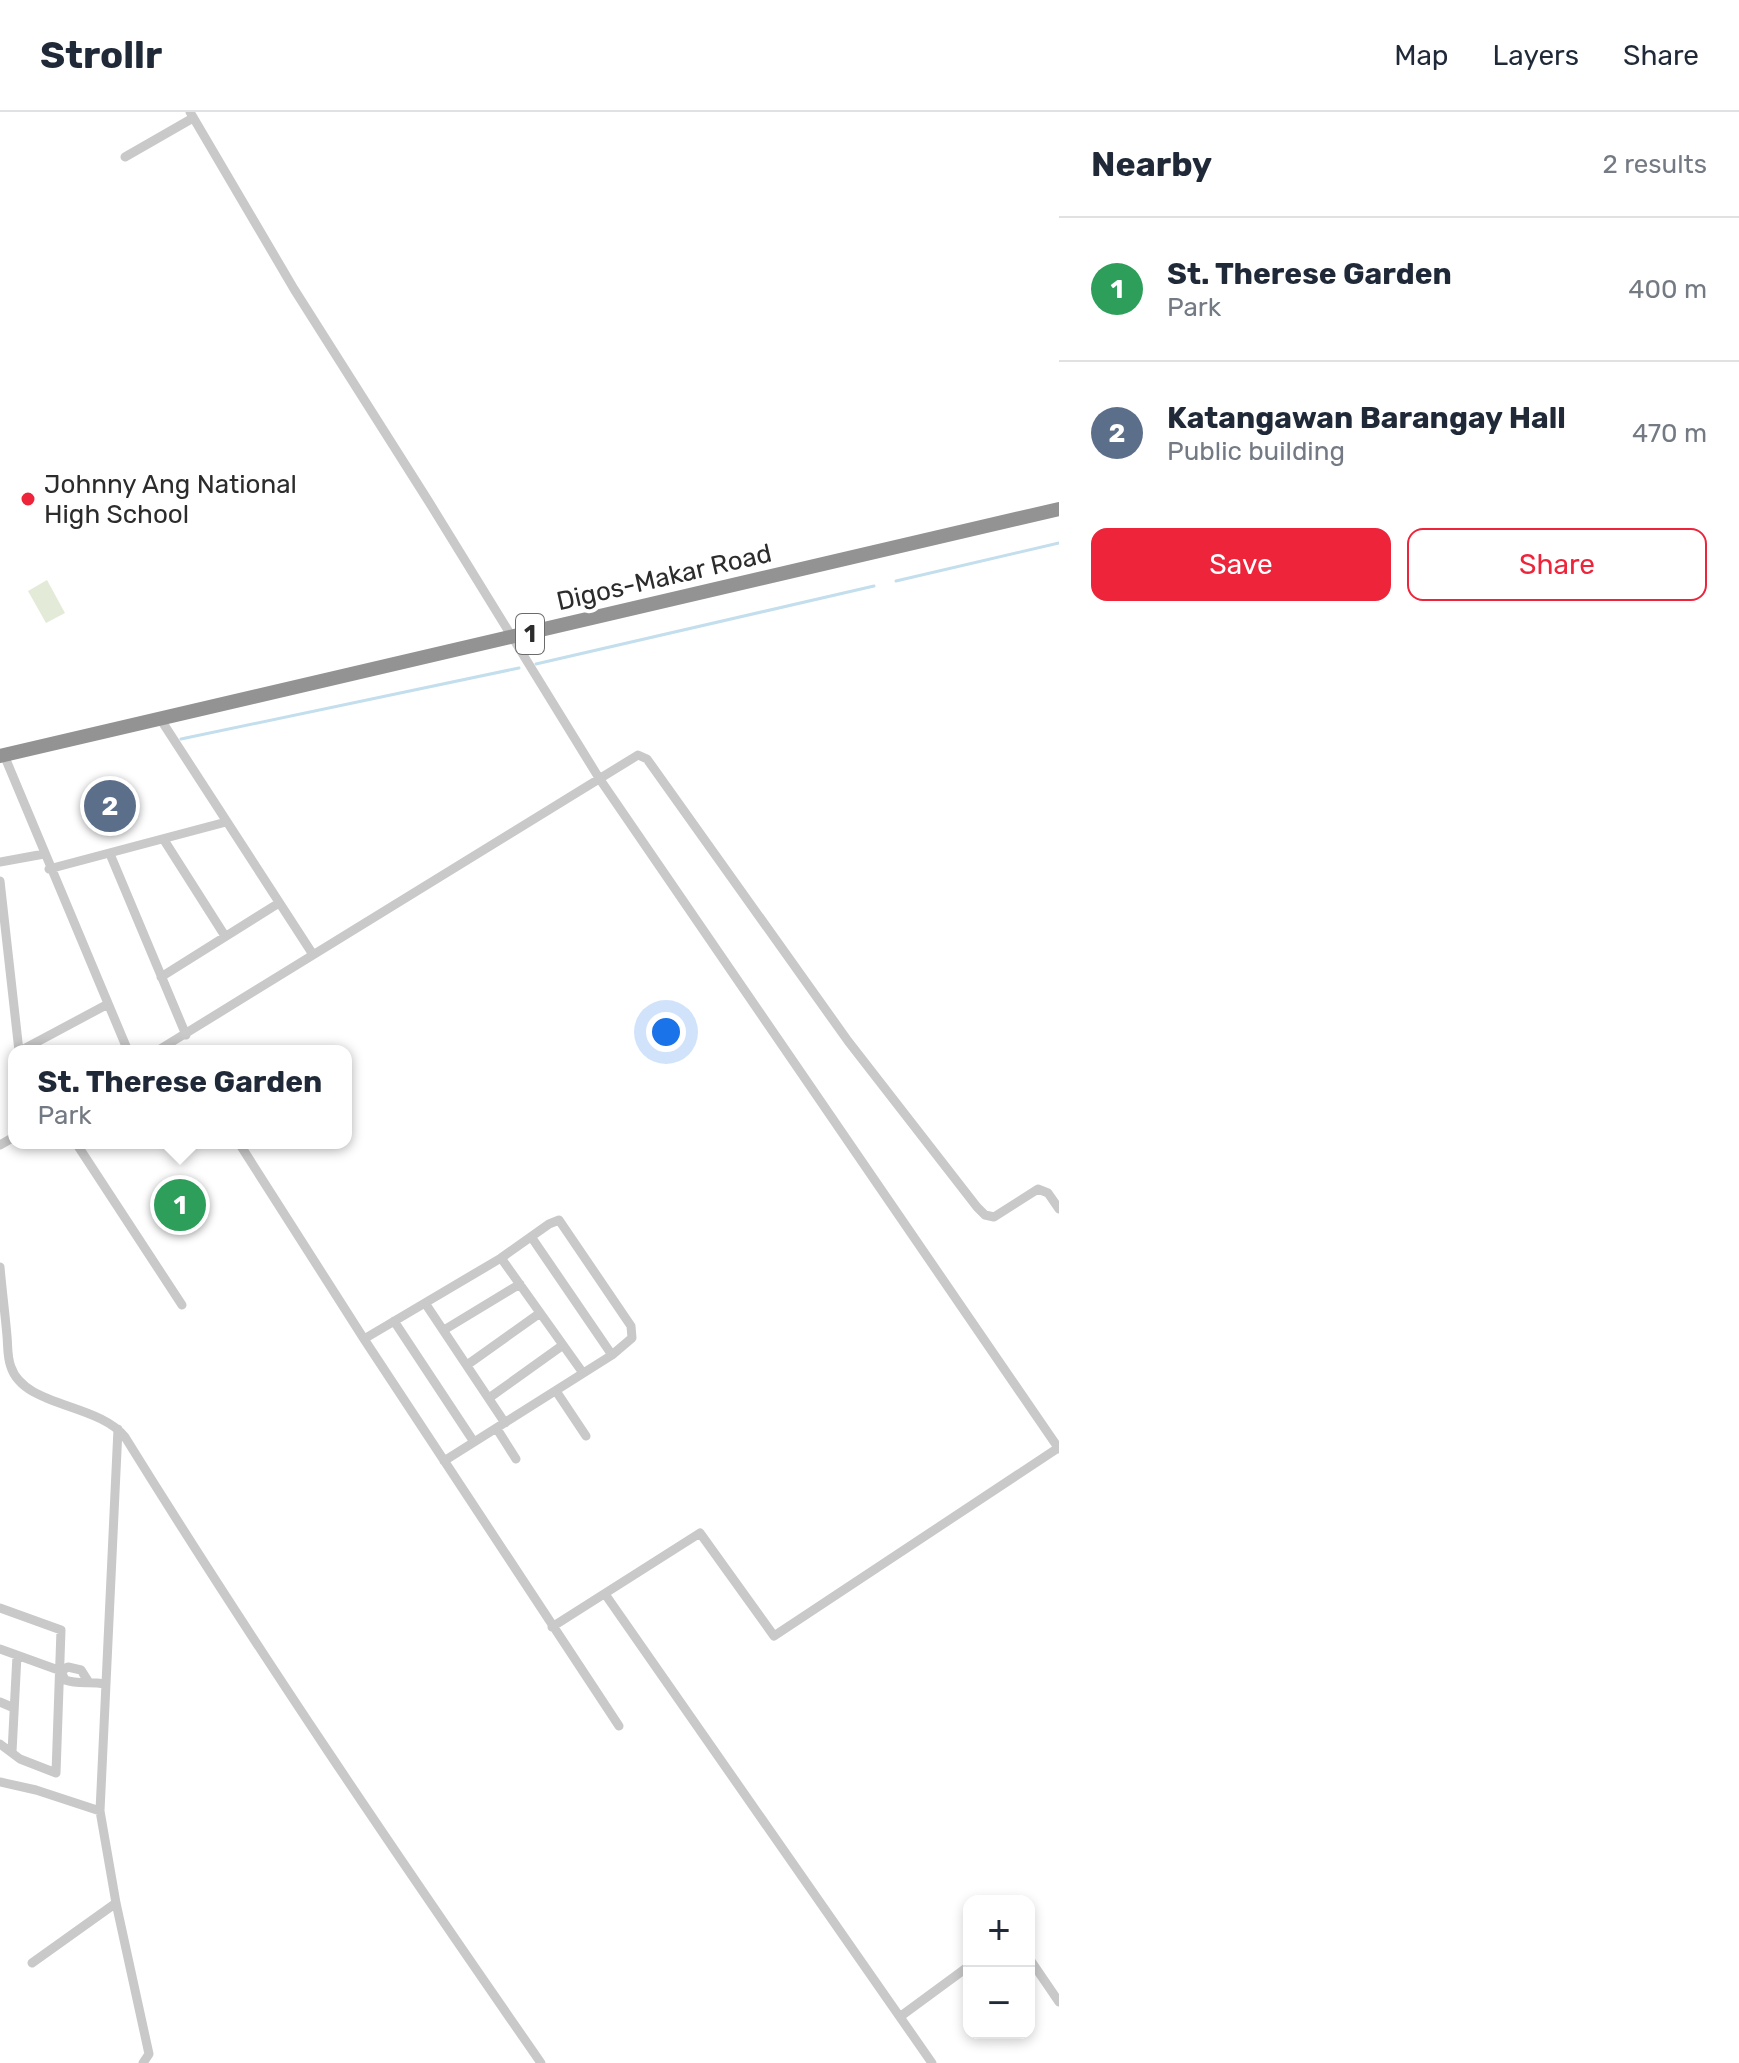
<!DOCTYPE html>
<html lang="en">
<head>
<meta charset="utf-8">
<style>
	:root { --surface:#fff; --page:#f6f6f7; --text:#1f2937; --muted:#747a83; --line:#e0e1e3; --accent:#ed243a }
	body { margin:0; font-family:Rubik,sans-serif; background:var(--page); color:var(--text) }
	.controls { position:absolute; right:24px; bottom:24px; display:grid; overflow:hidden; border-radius:16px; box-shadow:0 4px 12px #0003 }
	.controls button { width:72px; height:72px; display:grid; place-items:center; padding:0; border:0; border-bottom:2px solid var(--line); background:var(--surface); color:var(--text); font:40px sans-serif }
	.you { position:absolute; left:666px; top:920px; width:28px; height:28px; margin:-20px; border:6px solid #fff; border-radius:50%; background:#1a73e8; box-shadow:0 0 0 12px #1a73e833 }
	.badge { display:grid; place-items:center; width:52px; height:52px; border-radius:50%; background:var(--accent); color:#fff; font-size:26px; font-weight:700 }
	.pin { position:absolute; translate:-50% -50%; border:4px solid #fff; box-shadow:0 2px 8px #0006 }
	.popup { position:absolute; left:8px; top:933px; width:344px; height:104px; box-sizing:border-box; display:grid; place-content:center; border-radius:16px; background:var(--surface); filter:drop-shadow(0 2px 6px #0005); font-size:26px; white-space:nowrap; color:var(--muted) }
	.popup b { font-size:30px; color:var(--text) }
	.popup::after { content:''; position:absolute; left:50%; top:100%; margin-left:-16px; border:16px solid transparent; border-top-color:var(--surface) }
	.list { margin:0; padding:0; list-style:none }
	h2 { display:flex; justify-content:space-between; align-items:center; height:104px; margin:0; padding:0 32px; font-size:34px }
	h2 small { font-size:26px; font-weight:400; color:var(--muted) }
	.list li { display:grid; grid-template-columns:52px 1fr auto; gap:24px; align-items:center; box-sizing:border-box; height:144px; padding:0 32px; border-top:2px solid var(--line) }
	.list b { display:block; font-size:30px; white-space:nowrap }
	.list p { margin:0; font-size:26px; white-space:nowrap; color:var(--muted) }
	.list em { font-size:26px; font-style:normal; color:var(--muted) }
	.actions { display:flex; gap:16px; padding:24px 32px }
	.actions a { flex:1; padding:18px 0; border:2px solid var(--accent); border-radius:16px; text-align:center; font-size:28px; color:var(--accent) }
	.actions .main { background:var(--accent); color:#fff }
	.map { position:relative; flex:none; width:1059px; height:1951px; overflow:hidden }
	header { display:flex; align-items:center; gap:48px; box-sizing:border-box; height:112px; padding:0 40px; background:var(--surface); border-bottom:2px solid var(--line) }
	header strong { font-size:38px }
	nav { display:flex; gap:44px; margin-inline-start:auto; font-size:28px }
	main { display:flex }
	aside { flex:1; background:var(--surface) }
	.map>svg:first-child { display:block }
	.green { fill:#e3ebd8 }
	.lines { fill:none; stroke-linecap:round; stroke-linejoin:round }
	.stream { stroke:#c3deec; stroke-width:3 }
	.minor { stroke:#c9c9c9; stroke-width:9 }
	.highway { stroke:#939393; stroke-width:14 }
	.poi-dot { fill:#ed243a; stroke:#fff; stroke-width:3 }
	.labels { text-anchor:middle; stroke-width:8; stroke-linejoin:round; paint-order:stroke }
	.shield { fill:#fff; stroke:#6b6b6b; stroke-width:2 }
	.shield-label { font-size:24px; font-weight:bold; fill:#2c2c2c }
	.poi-label { font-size:26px; fill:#2c2c2c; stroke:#fff; text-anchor:start }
	.street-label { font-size:26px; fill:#2c2c2c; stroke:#fff }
</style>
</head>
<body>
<header>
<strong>Strollr</strong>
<nav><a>Map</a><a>Layers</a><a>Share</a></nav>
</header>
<main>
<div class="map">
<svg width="1059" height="1951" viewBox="0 0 1059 1951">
	<rect width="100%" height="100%" fill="#fff"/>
	<!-- green -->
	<path class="green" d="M 47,468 L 65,501 L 46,511 L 28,479 Z"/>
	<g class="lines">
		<!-- stream -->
		<path class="stream" d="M 896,469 L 1059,431
			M 536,552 L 874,474
			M 181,627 L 519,556"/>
		<!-- minor -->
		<path class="minor" d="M 190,0 L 294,177 L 429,390 L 599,666 L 1059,1337
			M 125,45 L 193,6
			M 161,608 L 312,841
			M 4,643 L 128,939
			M 164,728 L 225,824
			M 110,742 L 186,923
			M 0,750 L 44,742
			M 49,757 L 226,710
			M 0,769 L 19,939
			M 161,865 L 279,791
			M 20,939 L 108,892
			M 157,939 L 638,643 L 647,647 L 848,929 L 977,1095 L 985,1103 L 994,1105 L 1038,1077 L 1048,1081 L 1059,1097
			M 76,1031 L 182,1193
			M 239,1031 L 364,1227 L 619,1614
			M 0,1033 L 14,1025
			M 532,1126 L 612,1243
			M 501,1146 L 583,1261
			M 0,1155 C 2,1178 5,1201 7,1224 C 8,1234 7,1245 11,1255 C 24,1295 98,1291 125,1325 C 257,1538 398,1745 541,1951
			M 425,1191 L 505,1311
			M 394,1209 L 474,1330
			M 444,1218 L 520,1172
			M 364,1227 L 501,1146 L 549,1112 L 559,1108 L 631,1214 L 632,1226 L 612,1243 L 444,1349
			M 467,1253 L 540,1201
			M 556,1279 L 586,1324
			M 489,1286 L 563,1233
			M 118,1317 L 100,1699 L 116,1791 L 149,1942 L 143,1951
			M 497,1317 L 516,1347
			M 605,1482 L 932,1951
			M 0,1496 L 61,1518 L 56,1661 L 20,1647 L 0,1632
			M 552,1515 L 700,1421 L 774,1524 L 1058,1336
			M 0,1537 L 61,1559 L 68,1555 L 81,1558 L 88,1569
			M 61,1559 L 65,1568 C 79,1573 89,1569 105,1572
			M 0,1590 L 14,1596
			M 12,1640 L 17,1543
			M 0,1670 L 36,1678 L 100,1699
			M 1029,1846 L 1059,1890
			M 32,1851 L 116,1791
			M 901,1904 L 969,1854"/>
		<!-- highway -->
		<path class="highway" d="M 0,644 L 1059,397"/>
	</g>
	<!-- markers -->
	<circle class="poi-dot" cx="28" cy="387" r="8"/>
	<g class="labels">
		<!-- shield labels -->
		<rect class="shield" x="516" y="502" width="28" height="40" rx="6"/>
		<g class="shield-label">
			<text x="530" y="530">1</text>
		</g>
		<!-- poi labels -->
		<g class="poi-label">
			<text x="44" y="381">Johnny Ang National<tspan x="44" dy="30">High School</tspan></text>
		</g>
		<!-- street labels -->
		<g class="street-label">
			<text transform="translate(664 465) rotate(-13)" y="9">Digos-Makar Road</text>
		</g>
	</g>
</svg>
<div class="controls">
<button>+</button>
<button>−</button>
</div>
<div class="you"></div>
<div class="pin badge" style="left:180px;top:1093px;background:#2e9e5b">1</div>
<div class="popup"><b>St. Therese Garden</b>Park</div>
<div class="pin badge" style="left:110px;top:694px;background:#5c6f8a">2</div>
</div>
<aside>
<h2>Nearby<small>2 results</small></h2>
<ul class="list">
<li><span class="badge" style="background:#2e9e5b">1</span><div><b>St. Therese Garden</b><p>Park</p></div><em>400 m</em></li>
<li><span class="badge" style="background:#5c6f8a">2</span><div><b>Katangawan Barangay Hall</b><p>Public building</p></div><em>470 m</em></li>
</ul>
<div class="actions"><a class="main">Save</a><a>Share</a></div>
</aside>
</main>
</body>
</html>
